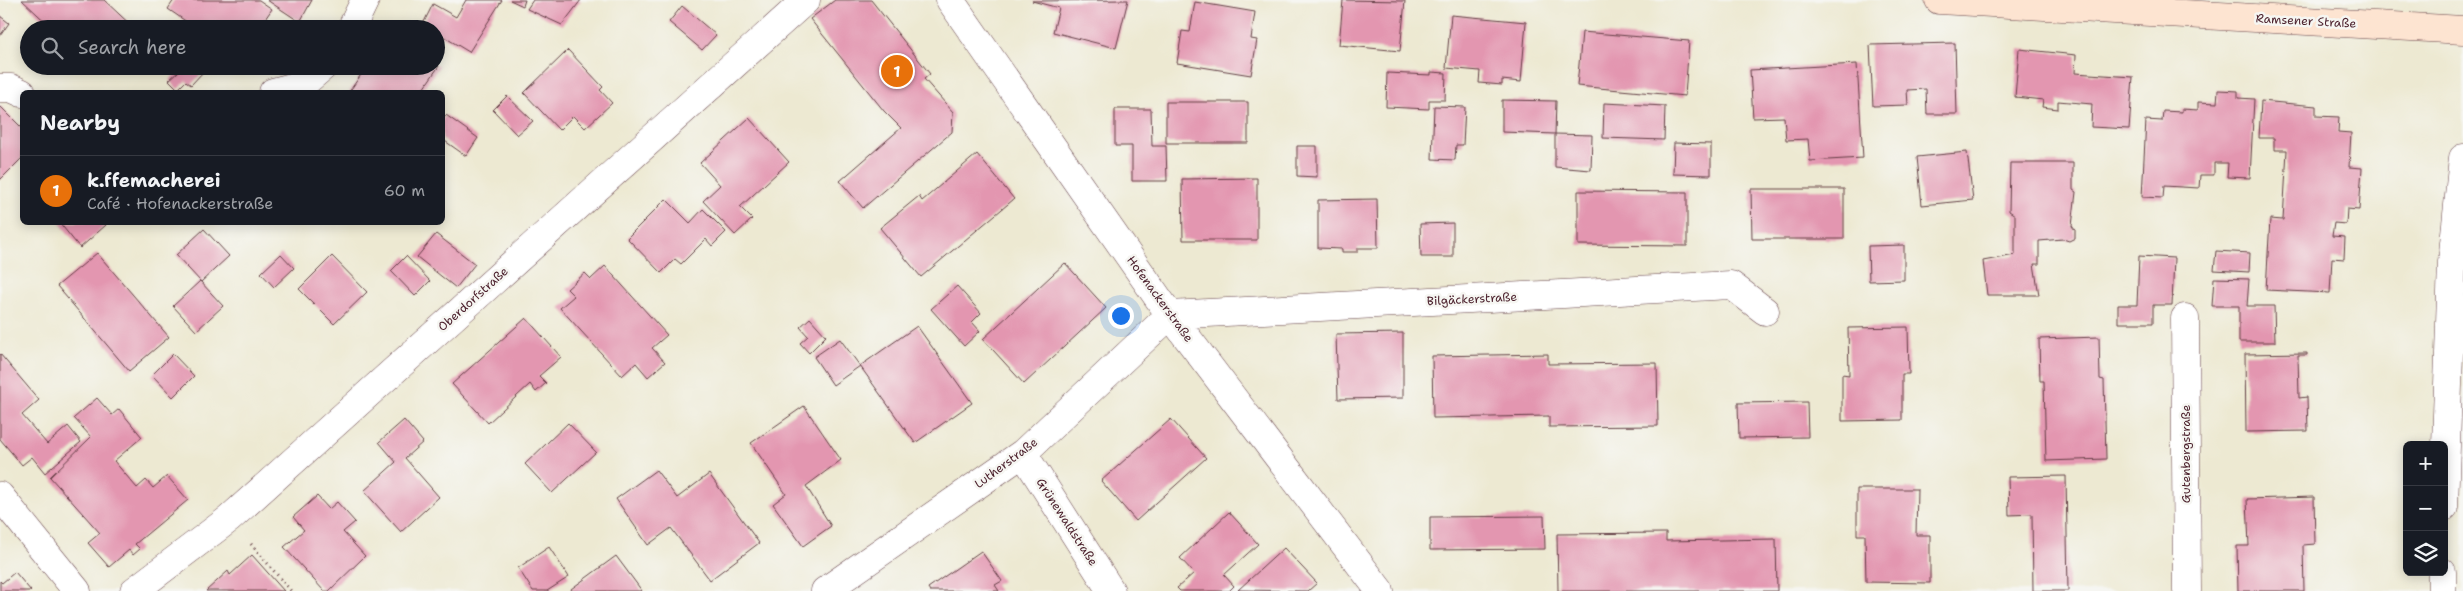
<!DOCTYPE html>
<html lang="en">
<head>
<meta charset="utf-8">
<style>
	:root { --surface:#171b24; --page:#242831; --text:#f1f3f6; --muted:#9ea1a6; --line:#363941; --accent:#c8321e }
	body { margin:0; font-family:"Shantell Sans",sans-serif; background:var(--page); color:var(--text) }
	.controls { position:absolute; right:15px; bottom:15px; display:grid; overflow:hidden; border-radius:8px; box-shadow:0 2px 12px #0003 }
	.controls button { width:45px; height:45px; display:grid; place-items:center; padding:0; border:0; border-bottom:1px solid var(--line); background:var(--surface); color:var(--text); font:25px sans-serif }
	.you { position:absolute; left:1120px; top:315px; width:18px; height:18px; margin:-12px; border:4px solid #fff; border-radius:50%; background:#1a73e8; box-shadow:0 0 0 8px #1a73e833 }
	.badge { display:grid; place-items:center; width:32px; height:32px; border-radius:50%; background:var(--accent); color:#fff; font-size:16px; font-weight:700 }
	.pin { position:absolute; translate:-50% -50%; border:2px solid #fff; box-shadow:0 1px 5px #0006 }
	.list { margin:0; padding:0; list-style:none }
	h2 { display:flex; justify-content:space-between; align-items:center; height:65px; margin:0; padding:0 20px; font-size:21px }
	h2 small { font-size:16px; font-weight:400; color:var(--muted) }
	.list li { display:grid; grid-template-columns:32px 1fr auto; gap:15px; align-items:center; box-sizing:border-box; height:70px; padding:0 20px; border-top:1px solid var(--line) }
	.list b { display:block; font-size:19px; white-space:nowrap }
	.list p { margin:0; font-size:16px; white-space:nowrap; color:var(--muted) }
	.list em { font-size:16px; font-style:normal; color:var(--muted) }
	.icon { flex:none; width:28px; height:28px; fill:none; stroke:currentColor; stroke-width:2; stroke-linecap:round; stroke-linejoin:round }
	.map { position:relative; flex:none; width:2463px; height:591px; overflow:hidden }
	.search { position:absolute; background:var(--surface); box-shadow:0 2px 12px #0003; left:20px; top:20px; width:425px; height:55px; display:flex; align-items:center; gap:12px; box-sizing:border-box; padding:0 18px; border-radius:28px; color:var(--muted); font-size:19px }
	.panel { position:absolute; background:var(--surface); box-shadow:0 2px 12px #0003; left:20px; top:90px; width:425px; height:135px; border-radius:8px }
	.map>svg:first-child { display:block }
	.building { fill:#e396b0 }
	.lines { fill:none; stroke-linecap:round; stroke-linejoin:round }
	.minor-casing { stroke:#623d44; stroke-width:29 }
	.secondary-casing { stroke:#623d44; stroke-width:29 }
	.path { stroke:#623d44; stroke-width:3; stroke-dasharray:1 4; stroke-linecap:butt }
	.minor { stroke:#fff; stroke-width:28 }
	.secondary { stroke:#fde4d1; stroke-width:28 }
	.labels { text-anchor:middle; stroke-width:5; stroke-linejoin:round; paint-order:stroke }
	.street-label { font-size:12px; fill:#4a1f2b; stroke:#f6f6f2 }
</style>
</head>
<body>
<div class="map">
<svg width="2463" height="591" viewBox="0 0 2463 591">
	<rect width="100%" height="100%" fill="#f6f6f2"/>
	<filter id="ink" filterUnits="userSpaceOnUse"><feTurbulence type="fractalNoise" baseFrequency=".02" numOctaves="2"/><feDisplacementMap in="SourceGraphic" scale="10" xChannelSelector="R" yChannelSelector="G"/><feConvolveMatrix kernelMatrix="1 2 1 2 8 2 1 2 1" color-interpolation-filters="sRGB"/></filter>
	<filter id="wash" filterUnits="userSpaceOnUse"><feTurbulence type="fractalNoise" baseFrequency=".0096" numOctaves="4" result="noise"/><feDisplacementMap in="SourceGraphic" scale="20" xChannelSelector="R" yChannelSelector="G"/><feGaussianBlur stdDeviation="1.12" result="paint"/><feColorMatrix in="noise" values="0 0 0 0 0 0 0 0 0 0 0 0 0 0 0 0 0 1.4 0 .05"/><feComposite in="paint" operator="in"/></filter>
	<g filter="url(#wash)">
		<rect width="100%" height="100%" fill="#ede9d2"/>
		<g id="blocks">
			<!-- building -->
			<path class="building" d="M 22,0 L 104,0 L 135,29 L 53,29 Z
				M 174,0 L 259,0 L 272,9 L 258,29 L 197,29 L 168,9 Z
				M 267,0 L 312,0 L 300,22 Z
				M 466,0 L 502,0 L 469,52 L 436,32 L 436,29 L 431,29 L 423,24 L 433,4 L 456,17 Z
				M 510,0 L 525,0 L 523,6 Z
				M 533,0 L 581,0 L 562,25 L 527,9 Z
				M 835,0 L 871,0 L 930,74 L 924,79 L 953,112 L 952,132 L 863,208 L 840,181 L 901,128 L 884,111 L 810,19 Z
				M 1128,0 L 1116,48 L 1053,32 L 1059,8 L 1032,1 Z
				M 1343,0 L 1405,1 L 1400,51 L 1339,45 Z
				M 1195,2 L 1255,12 L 1251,39 L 1257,40 L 1251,75 L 1177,63 L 1182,31 L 1190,32 Z
				M 682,6 L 716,35 L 702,50 L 669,22 Z
				M 1451,15 L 1526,22 L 1521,82 L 1502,80 L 1502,85 L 1479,83 L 1480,71 L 1446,68 Z
				M 0,16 L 9,23 L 0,36 Z
				M 1582,32 L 1689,41 L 1685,96 L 1577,86 Z
				M 1955,43 L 1957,114 L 1927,114 L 1926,89 L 1907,90 L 1908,105 L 1873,106 L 1870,45 Z
				M 2019,49 L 2076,55 L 2075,73 L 2133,77 L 2129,129 L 2091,127 L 2092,104 L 2058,101 L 2058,109 L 2042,107 L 2043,100 L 2015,97 Z
				M 568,50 L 603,87 L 600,90 L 612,103 L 585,128 L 573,116 L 559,130 L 524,93 Z
				M 436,64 L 439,66 L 421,92 L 349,92 L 367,66 L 436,66 Z
				M 1857,64 L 1863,158 L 1810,161 L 1808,139 L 1786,140 L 1784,117 L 1753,118 L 1750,70 Z
				M 174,66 L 199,66 L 204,71 L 191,85 L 186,81 L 178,89 L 169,80 L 179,71 Z
				M 1431,72 L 1446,73 L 1445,100 L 1429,100 L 1429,109 L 1386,107 L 1387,73 L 1431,75 Z
				M 2218,90 L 2238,91 L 2238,98 L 2254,99 L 2250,178 L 2227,177 L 2228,163 L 2214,163 L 2214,175 L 2200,175 L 2199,188 L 2164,186 L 2163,198 L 2142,197 L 2146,120 L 2162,121 L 2163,111 L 2182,112 L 2182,109 L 2198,110 L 2198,102 L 2217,103 Z
				M 507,96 L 533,121 L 517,135 L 493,110 Z
				M 1502,100 L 1556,101 L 1555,134 L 1502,132 Z
				M 2261,101 L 2316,106 L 2316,116 L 2339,117 L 2338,132 L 2351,133 L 2349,167 L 2362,168 L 2359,210 L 2347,209 L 2346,224 L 2334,223 L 2332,236 L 2345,237 L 2344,259 L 2332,258 L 2330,293 L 2266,290 L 2270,219 L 2283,220 L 2287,150 L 2274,150 L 2274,138 L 2259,138 Z
				M 1166,102 L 1248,102 L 1248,143 L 1166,143 Z
				M 1604,103 L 1665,106 L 1664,140 L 1603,138 Z
				M 0,106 L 22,128 L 22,158 L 0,180 Z
				M 1434,106 L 1465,107 L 1463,145 L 1456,145 L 1455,160 L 1432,159 Z
				M 1115,109 L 1151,109 L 1152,146 L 1166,146 L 1167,181 L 1132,181 L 1132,146 L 1115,146 Z
				M 446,115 L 478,138 L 466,156 L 442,139 L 442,120 Z
				M 749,118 L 789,162 L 740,207 L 752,219 L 735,235 L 703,201 L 720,185 L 700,163 Z
				M 1555,134 L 1592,135 L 1591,170 L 1555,167 Z
				M 1674,143 L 1711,144 L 1711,175 L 1673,174 Z
				M 1297,146 L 1317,146 L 1317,177 L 1297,176 Z
				M 1967,152 L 1973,200 L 1922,205 L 1917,157 Z
				M 977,154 L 1014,199 L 921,277 L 880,228 L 919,196 L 922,201 Z
				M 2010,163 L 2073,163 L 2073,190 L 2076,192 L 2072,226 L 2075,230 L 2075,238 L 2069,241 L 2063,239 L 2039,241 L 2039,264 L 2034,264 L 2039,295 L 1987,295 L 1983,261 L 2015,255 L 2015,215 L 2009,211 Z
				M 1257,178 L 1257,240 L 1183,240 L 1182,179 Z
				M 1751,189 L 1844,189 L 1844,239 L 1752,239 Z
				M 1578,191 L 1687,192 L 1687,246 L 1578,245 Z
				M 666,199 L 690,223 L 703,209 L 726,232 L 712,246 L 706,239 L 681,264 L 675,259 L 661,273 L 627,238 Z
				M 1377,199 L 1378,248 L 1358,248 L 1358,252 L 1342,252 L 1342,249 L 1318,248 L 1318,200 Z
				M 59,222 L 104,222 L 106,225 L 80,248 Z
				M 1453,223 L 1453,257 L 1421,257 L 1420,224 Z
				M 204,229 L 229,256 L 201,282 L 176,255 Z
				M 436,234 L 475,264 L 456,288 L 417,257 Z
				M 1904,245 L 1904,280 L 1869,281 L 1868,246 Z
				M 2216,251 L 2250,253 L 2249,272 L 2214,270 Z
				M 97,253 L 169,337 L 129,371 L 57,286 Z
				M 281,254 L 294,268 L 274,287 L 261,273 Z
				M 332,256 L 367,292 L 334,324 L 299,289 Z
				M 406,256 L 430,281 L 415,296 L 391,271 Z
				M 2139,256 L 2174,258 L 2172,305 L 2153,305 L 2153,323 L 2118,323 L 2118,305 L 2137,305 Z
				M 1065,263 L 1106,308 L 1024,384 L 983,339 Z
				M 605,266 L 667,335 L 652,348 L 665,362 L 648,377 L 636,363 L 622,376 L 560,308 L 574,296 L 567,289 L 585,273 L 591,279 Z
				M 2214,278 L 2249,279 L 2247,306 L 2274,306 L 2275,342 L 2239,342 L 2239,306 L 2212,306 Z
				M 200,281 L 223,306 L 196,331 L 173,306 Z
				M 957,286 L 981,313 L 972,322 L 980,331 L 964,346 L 931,309 Z
				M 526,318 L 561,357 L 539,376 L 546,383 L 536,392 L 530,384 L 488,423 L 452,384 Z
				M 810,318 L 826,336 L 809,353 L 800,343 L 808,336 L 800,327 Z
				M 917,326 L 972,403 L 915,443 L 860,366 Z
				M 1908,327 L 1909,374 L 1902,374 L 1902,420 L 1842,421 L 1842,374 L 1849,375 L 1848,328 Z
				M 1403,333 L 1403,398 L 1338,399 L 1336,334 Z
				M 2099,337 L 2100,379 L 2104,380 L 2106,459 L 2046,461 L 2044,381 L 2040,381 L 2039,339 Z
				M 840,339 L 860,366 L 833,385 L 814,357 Z
				M 2307,353 L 2307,355 L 2298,355 L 2299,398 L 2307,397 L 2308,431 L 2246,432 L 2245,354 Z
				M 0,354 L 39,400 L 22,415 L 47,444 L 68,426 L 81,442 L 45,473 L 32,457 L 22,465 L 0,439 Z
				M 173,354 L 194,376 L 173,397 L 152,375 Z
				M 1548,354 L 1548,364 L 1657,363 L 1658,426 L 1549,427 L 1549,416 L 1433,418 L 1432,356 Z
				M 97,398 L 112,415 L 119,409 L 142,437 L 114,461 L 137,488 L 146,480 L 153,488 L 167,476 L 188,500 L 135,544 L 140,549 L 133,555 L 129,550 L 109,567 L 88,543 L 100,533 L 50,477 L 91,437 L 74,418 Z
				M 1807,402 L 1808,437 L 1739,438 L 1738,403 Z
				M 804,406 L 841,460 L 806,486 L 831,526 L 803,546 L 773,504 L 786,494 L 751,443 Z
				M 1171,419 L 1206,458 L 1136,521 L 1101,481 Z
				M 404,420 L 423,442 L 405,458 L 439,497 L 401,532 L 364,491 L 396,462 L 379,442 Z
				M 568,423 L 596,452 L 552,493 L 525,464 Z
				M 656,470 L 677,498 L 709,474 L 759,543 L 710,580 L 671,528 L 648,545 L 616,499 Z
				M 2066,476 L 2068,591 L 2033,591 L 2032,514 L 2009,515 L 2008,477 Z
				M 1857,489 L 1917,489 L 1916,535 L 1930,535 L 1930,583 L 1866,582 L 1865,535 L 1857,535 Z
				M 317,496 L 329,509 L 337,502 L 355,522 L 343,532 L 365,556 L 329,591 L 324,591 L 284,547 L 304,530 L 293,517 Z
				M 2314,497 L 2315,544 L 2303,545 L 2304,591 L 2238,591 L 2237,546 L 2249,546 L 2247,499 Z
				M 1229,512 L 1258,544 L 1224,575 L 1234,586 L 1229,591 L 1180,591 L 1177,588 L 1194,573 L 1180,558 Z
				M 1544,516 L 1545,549 L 1430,550 L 1430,517 Z
				M 1666,533 L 1666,541 L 1776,539 L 1777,591 L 1558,591 L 1557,534 Z
				M 549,547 L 569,577 L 547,591 L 533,591 L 518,568 Z
				M 1284,548 L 1317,583 L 1308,591 L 1238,590 Z
				M 981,551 L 1002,581 L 995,585 L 999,591 L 930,591 L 928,588 Z
				M 252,555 L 284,591 L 206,591 L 228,571 L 230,575 Z
				M 616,556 L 642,591 L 572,591 L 571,589 Z
				M 15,572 L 31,591 L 0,591 L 0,581 L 2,583 Z"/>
		</g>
	</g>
	<g filter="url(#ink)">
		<use href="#blocks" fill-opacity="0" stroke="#623d44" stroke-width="1"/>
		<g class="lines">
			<!-- minor casing -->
			<g class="minor-casing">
				<path id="minor" d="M 950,0 L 1170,315 L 1380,591
					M 351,29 L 365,0
					M 0,88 L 11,88 L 22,93
					M 273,92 L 303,84 L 324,66
					M 2185,318 L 2187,591
					M 1023,453 L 1111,591
					M 0,496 L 77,591
					M 2444,507 L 2452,262 L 2463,158
					M 134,591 L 229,519 L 806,0
					M 825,591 L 1023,453 L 1170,315 L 1731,285 L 1765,311
					M 2442,591 L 2442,572"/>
			</g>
			<!-- secondary casing -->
			<g class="secondary-casing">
				<path id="secondary" d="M 1939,0 L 2463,30"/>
			</g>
			<!-- path -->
			<path class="path" d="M 251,544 L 291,591"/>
			<!-- minor -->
			<use href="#minor" class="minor"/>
			<!-- secondary -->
			<use href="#secondary" class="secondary"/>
		</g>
	</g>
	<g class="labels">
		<!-- street labels -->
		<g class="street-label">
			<text transform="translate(2306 21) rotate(3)" y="4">Ramsener Straße</text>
			<text transform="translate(473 299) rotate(-42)" y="4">Oberdorfstraße</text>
			<text transform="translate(1160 299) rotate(54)" y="4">Hofenackerstraße</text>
			<text transform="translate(1472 299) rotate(-3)" y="4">Bilgäckerstraße</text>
			<text transform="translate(2186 454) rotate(-90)" y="4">Gutenbergstraße</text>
			<text transform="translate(1006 463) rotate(-37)" y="4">Lutherstraße</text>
			<text transform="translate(1067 522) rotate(57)" y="4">Grünewaldstraße</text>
		</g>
	</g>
</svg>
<div class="controls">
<button>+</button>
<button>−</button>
<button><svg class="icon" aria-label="layers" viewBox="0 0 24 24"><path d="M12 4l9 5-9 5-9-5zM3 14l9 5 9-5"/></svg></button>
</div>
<div class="you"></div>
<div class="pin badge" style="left:897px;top:71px;background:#e8710a">1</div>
<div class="search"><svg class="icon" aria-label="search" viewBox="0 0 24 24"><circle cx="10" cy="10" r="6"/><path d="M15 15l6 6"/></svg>Search here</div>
<section class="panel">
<h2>Nearby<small></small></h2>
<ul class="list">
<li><span class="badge" style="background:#e8710a">1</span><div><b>k.ffemacherei</b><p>Café · Hofenackerstraße</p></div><em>60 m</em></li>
</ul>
</section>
</div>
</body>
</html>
